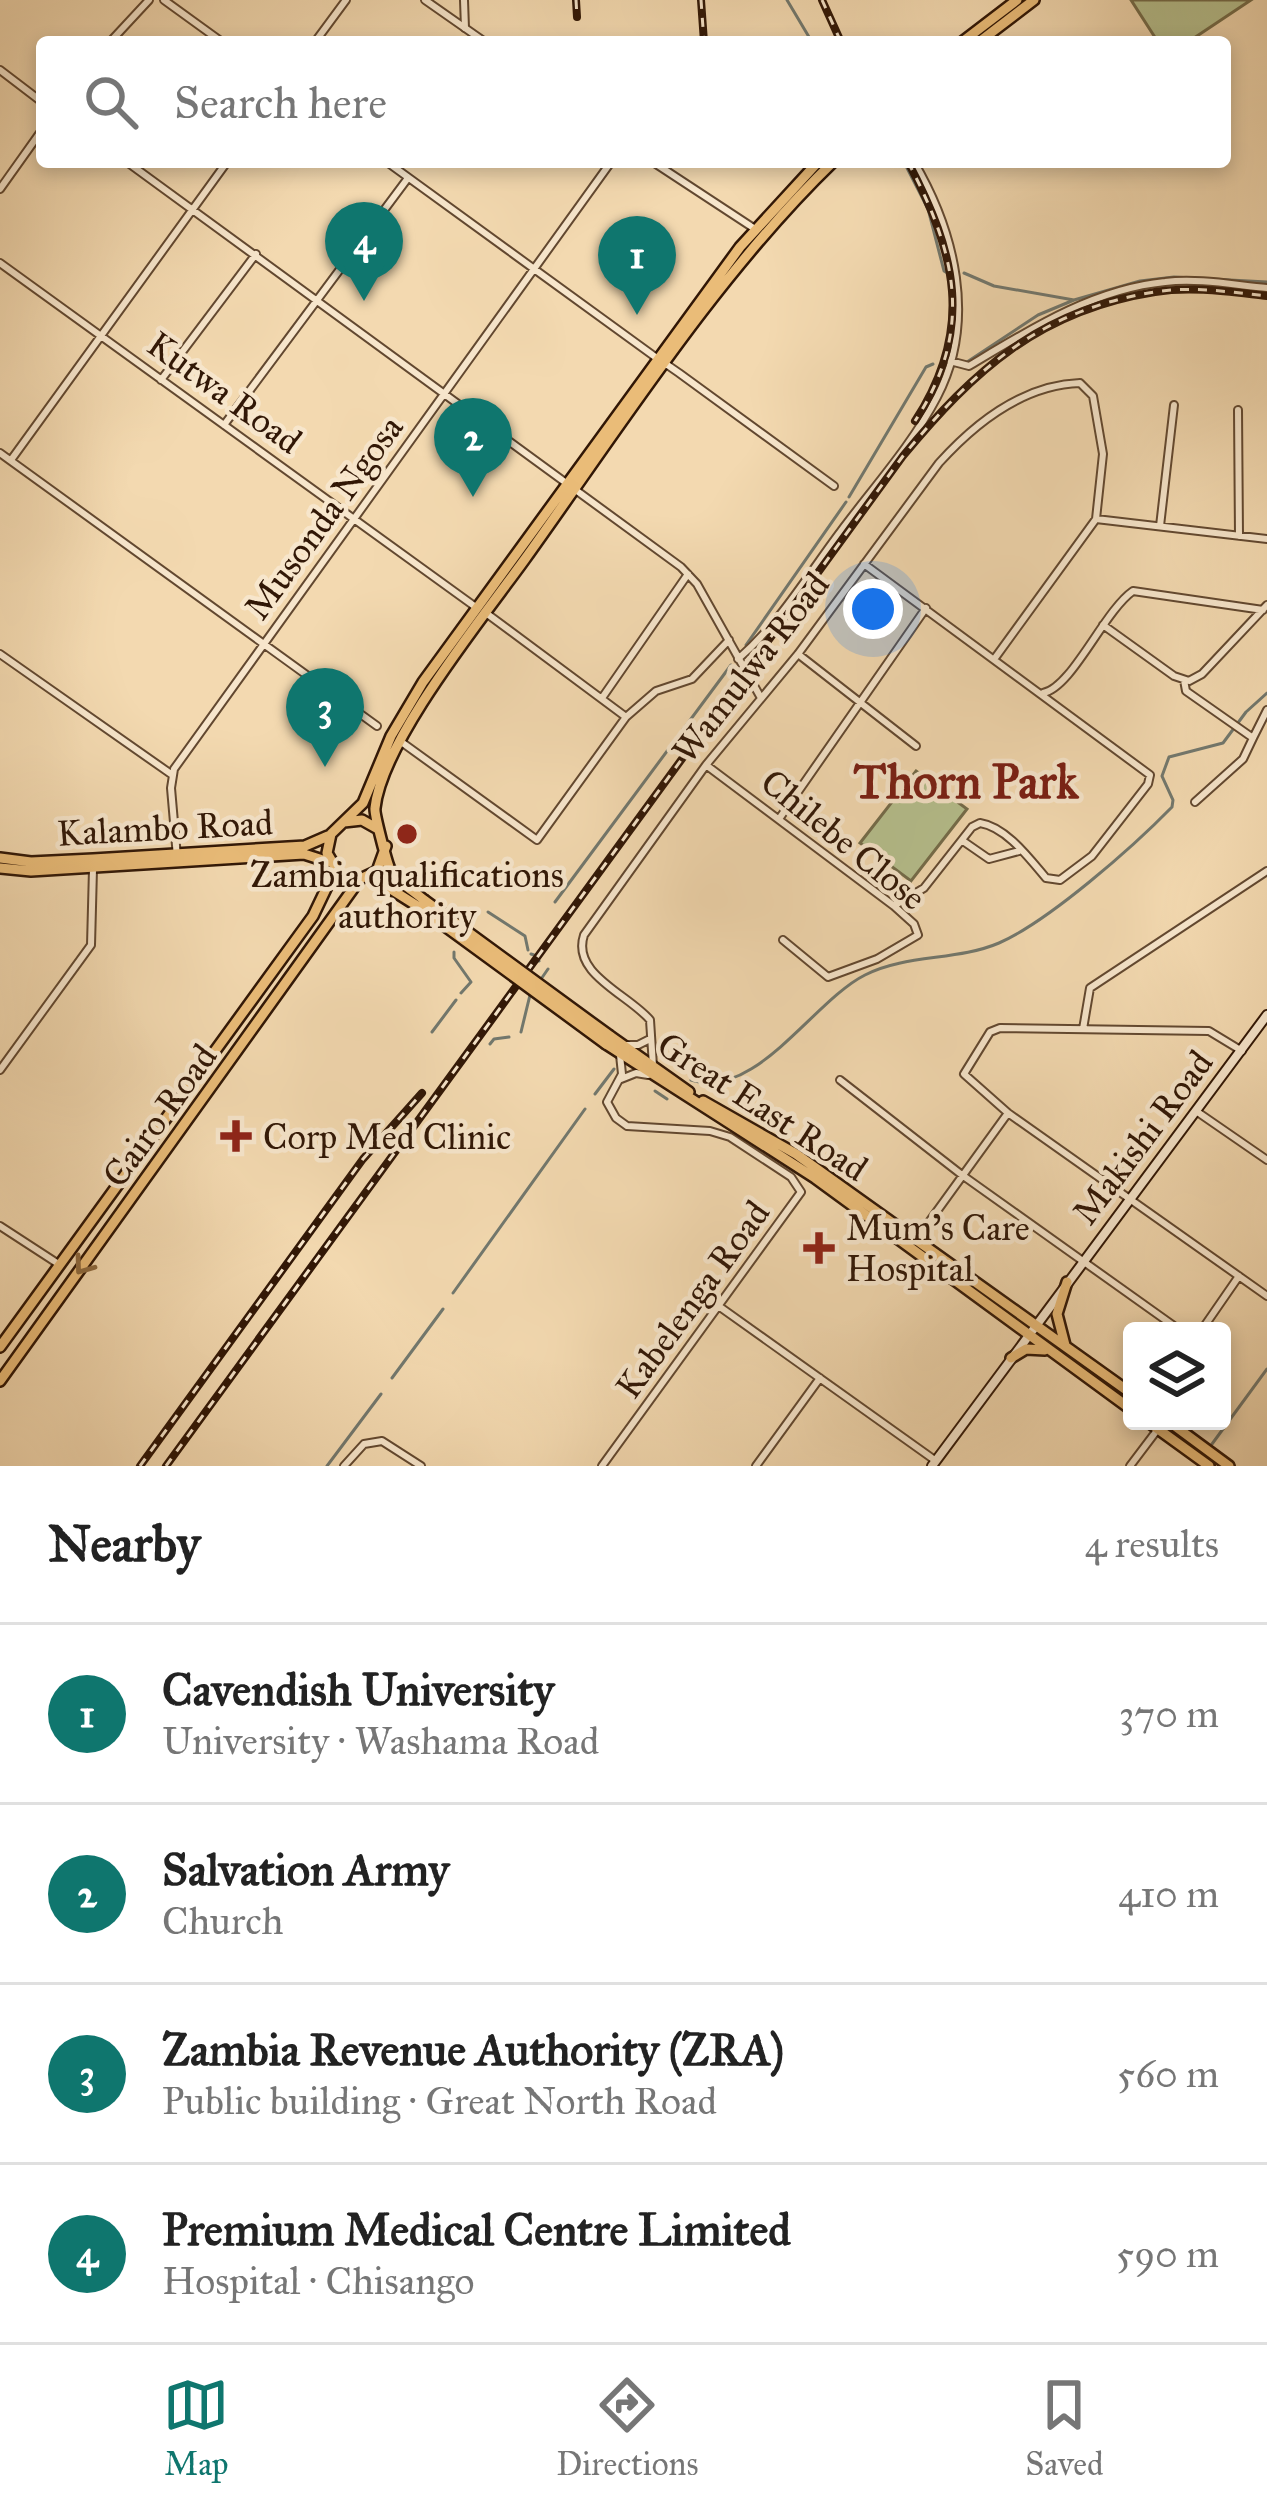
<!DOCTYPE html>
<html lang="en">
<head>
<meta charset="utf-8">
<style>
	:root { --surface:#fff; --page:#f6f6f6; --text:#222; --muted:#767676; --line:#e0e0e0; --accent:#0f766e }
	body { margin:0; font-family:"IM FELL Great Primer",serif; background:var(--page); color:var(--text) }
	.controls { position:absolute; right:36px; bottom:36px; display:grid; overflow:hidden; border-radius:12px; box-shadow:0 6px 18px #0003 }
	.controls button { width:108px; height:108px; display:grid; place-items:center; padding:0; border:0; border-bottom:3px solid var(--line); background:var(--surface); color:var(--text); font:60px sans-serif }
	.you { position:absolute; left:873px; top:609px; width:42px; height:42px; margin:-30px; border:9px solid #fff; border-radius:50%; background:#1a73e8; box-shadow:0 0 0 18px #1a73e833 }
	.badge { display:grid; place-items:center; width:78px; height:78px; border-radius:50%; background:var(--accent); color:#fff; font-size:39px; font-weight:700 }
	.pin { position:absolute; translate:-50% -99px; filter:drop-shadow(0 3px 6px #0008) }
	.pin::after { content:''; position:absolute; top:63px; width:42px; height:36px; background:inherit; clip-path:polygon(0 0,100% 0,50% 100%) }
	.list { margin:0; padding:0; list-style:none }
	h2 { display:flex; justify-content:space-between; align-items:center; height:156px; margin:0; padding:0 48px; font-size:51px }
	h2 small { font-size:39px; font-weight:400; color:var(--muted) }
	.list li { display:grid; grid-template-columns:78px 1fr auto; gap:36px; align-items:center; box-sizing:border-box; height:180px; padding:0 48px; border-top:3px solid var(--line) }
	.list b { display:block; font-size:45px; white-space:nowrap }
	.list p { margin:0; font-size:39px; white-space:nowrap; color:var(--muted) }
	.list em { font-size:39px; font-style:normal; color:var(--muted) }
	.icon { flex:none; width:66px; height:66px; fill:none; stroke:currentColor; stroke-width:2; stroke-linecap:round; stroke-linejoin:round }
	.map { position:relative; flex:none; width:1267px; height:1466px; overflow:hidden }
	.search { position:absolute; background:var(--surface); box-shadow:0 6px 18px #0003; left:36px; right:36px; top:36px; height:132px; display:flex; align-items:center; gap:30px; box-sizing:border-box; padding:0 42px; border-radius:12px; color:var(--muted); font-size:45px }
	.sheet { height:876px; background:var(--surface) }
	nav { display:flex; justify-content:space-around; align-items:center; box-sizing:border-box; height:168px; border-top:3px solid var(--line); background:var(--surface); font-size:33px; color:var(--muted) }
	nav a { display:grid; justify-items:center; gap:6px }
	nav .on { color:var(--accent) }
	.map>svg:first-child { display:block }
	.green { fill:#b6c08e; stroke:#746c4a; stroke-width:3 }
	.lines { fill:none; stroke-linecap:round; stroke-linejoin:round }
	.stream { stroke:#72786e; stroke-width:3 }
	.minor-casing { stroke:#624830; stroke-width:10 }
	.tertiary-casing { stroke:#624830; stroke-width:10 }
	.secondary-casing { stroke:#311706; stroke-width:12 }
	.primary-casing { stroke:#311706; stroke-width:14 }
	.minor { stroke:#f7e6cc; stroke-width:6 }
	.tertiary { stroke:#f7e6cc; stroke-width:6 }
	.secondary { stroke:#f7e6cc; stroke-width:8 }
	.primary { stroke:#eabc78; stroke-width:9 }
	.rail-casing { stroke:#311706; stroke-width:8 }
	.rail { stroke:#f7e6cc; stroke-width:3; stroke-dasharray:9; stroke-linecap:butt }
	.primary-bridge-casing { stroke:#311706; stroke-width:14; stroke-linecap:butt }
	.primary-bridge { stroke:#eabc78; stroke-width:9 }
	.oneway { stroke:#8e6a3f }
	.poi-dot { fill:#8f2418; stroke:#f7e6cc; stroke-width:4.5 }
	.labels { text-anchor:middle; stroke-width:9; stroke-linejoin:round; paint-order:stroke }
	.street-label { font-size:36px; fill:#311706; stroke:#f7e6cc }
	.poi-label { font-size:36px; fill:#311706; stroke:#f7e6cc; text-anchor:start }
	.district-label { font-size:48px; font-weight:bold; fill:#7a1f14; stroke:#f7e6cc }
</style>
</head>
<body>
<div class="map">
<svg width="1267" height="1466" viewBox="0 0 1267 1466">
	<rect width="100%" height="100%" fill="#f3d9b0"/>
	<filter id="stains"><feTurbulence type="fractalNoise" baseFrequency=".00167" numOctaves="4"/><feColorMatrix values="0 0 0 0 .2 0 0 0 0 .09 0 0 0 0 .02 0 0 0 .5 -.17"/></filter>
	<radialGradient id="worn" r=".72"><stop offset=".6" stop-color="#630" stop-opacity="0"/><stop offset="1" stop-color="#630" stop-opacity=".3"/></radialGradient>
	<!-- green -->
	<path class="green" d="M 1131,0 L 1251,0 L 1188,42 L 1158,42 Z
		M 916,771 L 967,809 L 911,881 L 860,843 Z"/>
	<g class="lines">
		<!-- stream -->
		<path class="stream" d="M 787,0 L 812,42
			M 904,162 L 928,209 L 944,271 L 949,274
			M 964,273 L 994,286 L 1074,300 L 1140,281 L 1174,277 L 1267,282
			M 967,362 L 1038,315 L 1074,300
			M 849,497 L 926,367 L 933,364
			M 746,645 L 846,502
			M 555,902 L 731,665
			M 488,912 L 525,936 L 528,950
			M 454,952 L 454,958 L 471,982 L 461,993
			M 531,954 L 534,955
			M 538,959 L 539,961
			M 539,982 L 548,969
			M 432,1032 L 456,1000
			M 521,1032 L 530,995
			M 490,1044 L 494,1039 L 509,1037
			M 691,1080 C 755,1101 813,1001 865,975 C 906,954 957,961 999,943 C 1049,921 1133,847 1172,807 L 1173,800 L 1162,776 L 1169,757 L 1223,743 L 1246,712 L 1267,693
			M 655,1091 L 667,1099
			M 595,1094 L 614,1069
			M 453,1293 L 585,1109
			M 392,1378 L 443,1309
			M 1212,1444 L 1267,1369
			M 327,1466 L 381,1394"/>
		<!-- minor casing -->
		<g class="minor-casing">
			<path id="minor" d="M 164,0 L 222,42
				M 464,0 L 465,28
				M 315,42 L 346,0
				M 0,70 L 42,102
				M 127,162 L 681,567 L 697,584 L 761,698
				M 387,162 L 658,359
				M 0,263 L 477,608
				M 950,361 L 969,366 C 1029,330 1093,289 1165,282 C 1198,278 1234,285 1267,288
				M 662,366 L 666,364 L 679,373 L 834,486
				M 161,380 L 256,254
				M 1238,410 L 1239,536
				M 224,425 L 408,178
				M 0,453 L 377,726
				M 11,460 L 227,162
				M 1096,519 L 1267,539
				M 1160,526 L 1174,405
				M 864,564 L 1150,775 L 1148,784 L 1092,856 L 1060,880 L 1046,878 C 1029,858 1006,827 980,823 L 972,827 L 924,888 L 894,906
				M 1103,625 L 1174,676 L 1189,681 L 1202,674 L 1267,605
				M 0,654 L 171,774
				M 798,654 L 916,746
				M 738,659 C 781,622 807,576 841,531 C 873,488 912,445 937,397 C 977,321 955,232 914,162
				M 1184,680 L 1186,691 L 1253,738 L 1243,759 L 1195,802
				M 1043,693 C 1072,688 1104,611 1133,591 L 1263,610
				M 602,698 L 688,574
				M 626,717 L 656,691 L 692,679 L 729,640
				M 1253,738 L 1267,710
				M 400,741 L 537,840 L 626,717 L 486,613
				M 706,765 L 894,906 L 914,924 L 918,935 L 877,959 L 828,977 L 783,940
				M 779,819 L 926,608
				M 963,841 L 989,859 L 1019,851
				M 177,857 L 171,788 L 174,769 L 611,162
				M 1083,1029 L 1090,988 L 1267,871
				M 623,1045 L 638,1045 L 650,1039
				M 1242,1051 L 1209,1031 L 1000,1028 L 990,1032 L 964,1074 L 1008,1113 L 1267,1296
				M 653,1066 L 650,1020 C 628,994 571,974 584,935 L 706,765 L 798,654 L 939,463 C 975,423 1023,385 1080,383 L 1093,396 L 1103,454 L 1096,519 L 995,658
				M 621,1079 L 636,1073 L 648,1075
				M 840,1080 L 962,1175 L 1181,1331
				M 1196,1111 L 1267,1160
				M 916,1240 L 1008,1113
				M 720,1307 L 936,1461
				M 1201,1331 L 1239,1276
				M 344,1466 L 364,1444 L 382,1441 L 421,1466
				M 602,1466 L 801,1192 L 791,1177 L 730,1137 L 710,1131 L 627,1126 L 616,1118 L 607,1102 L 622,1074 L 620,1055
				M 756,1466 L 820,1378
				M 1130,1466 L 1158,1429"/>
		</g>
		<!-- tertiary casing -->
		<g class="tertiary-casing">
			<path id="tertiary" d="M 425,0 L 485,42
				M 110,42 L 149,0
				M 653,162 L 755,229
				M 0,189 L 42,130
				M 0,1070 L 91,945 L 93,869
				M 0,1226 L 60,1265"/>
		</g>
		<!-- secondary casing -->
		<g class="secondary-casing">
			<path id="secondary" d="M 932,1466 L 1267,1015"/>
		</g>
		<!-- primary casing -->
		<g class="primary-casing">
			<path id="primary" d="M 962,42 L 1017,0
				M 979,42 L 1034,0
				M 344,822 L 362,820 L 378,829
				M 386,846 L 377,871 L 360,879 L 340,875 L 327,853 L 331,834 L 363,803 L 391,736 L 423,682 L 740,247 L 818,162
				M 0,858 L 31,862 L 93,859 L 305,846 L 328,836
				M 0,868 L 31,871 L 304,854 L 329,862
				M 370,876 L 419,907
				M 424,900 C 414,891 396,881 390,869 C 387,863 374,814 375,808 C 382,741 484,616 525,559 C 619,428 717,274 833,162
				M 610,1036 L 689,1092
				M 606,1044 L 815,1178 L 1132,1410
				M 703,1101 L 796,1154 L 1132,1394
				M 1065,1345 L 1057,1314 L 1067,1282
				M 0,1347 L 313,916 L 335,870
				M 1011,1358 L 1026,1349 L 1045,1350
				M 0,1381 L 360,879
				M 1147,1421 L 1209,1466
				M 1168,1421 L 1229,1466"/>
		</g>
		<!-- minor -->
		<use href="#minor" class="minor"/>
		<!-- tertiary -->
		<use href="#tertiary" class="tertiary"/>
		<!-- secondary -->
		<use href="#secondary" class="secondary"/>
		<!-- primary -->
		<use href="#primary" class="primary"/>
		<!-- rail casing -->
		<g class="rail-casing">
			<path id="rail" d="M 576,0 L 577,17
				M 701,0 L 704,42
				M 822,0 L 841,42
				M 908,162 C 956,253 975,329 915,421
				M 140,1466 L 363,1159 L 422,1093
				M 166,1466 L 903,456 C 974,370 1040,310 1155,292 C 1192,286 1230,292 1267,296"/>
		</g>
		<!-- rail -->
		<use href="#rail" class="rail"/>
		<!-- primary-bridge casing -->
		<g class="primary-bridge-casing">
			<path id="primary-bridge" d="M 424,900 L 610,1036
				M 419,907 L 606,1044"/>
		</g>
		<!-- primary-bridge -->
		<use href="#primary-bridge" class="primary-bridge"/>
	</g>
	<!-- one-way arrows -->
	<defs><path id="oneway-chevron" d="M-2-3.5L2.5 0L-2 3.5" fill="none" stroke-width="1.6" stroke-linecap="round" stroke-linejoin="round" transform="scale(3)"/></defs>
	<use class="oneway" href="#oneway-chevron" transform="translate(83 1266) rotate(126)"/>
	<!-- markers -->
	<g class="poi-dot">
		<circle cx="407" cy="834" r="12"/>
		<path d="M230 1118h12v12h12v12h-12v12h-12v-12h-12v-12h12z"/>
		<path d="M813 1230h12v12h12v12h-12v12h-12v-12h-12v-12h12z"/>
	</g>
	<g class="labels">
		<!-- street labels -->
		<g class="street-label">
			<text transform="translate(225 392) rotate(36)" y="13">Kutwa Road</text>
			<text transform="translate(323 517) rotate(-54)" y="13">Musonda Ngosa</text>
			<text transform="translate(750 667) rotate(-52)" y="13">Wamulwa Road</text>
			<text transform="translate(165 827) rotate(-3)" y="13">Kalambo Road</text>
			<text transform="translate(844 839) rotate(39)" y="13">Chilebe Close</text>
			<text transform="translate(763 1106) rotate(33)" y="13">Great East Road</text>
			<text transform="translate(159 1115) rotate(-54)" y="13">Cairo Road</text>
			<text transform="translate(1142 1137) rotate(-53)" y="13">Makishi Road</text>
			<text transform="translate(692 1299) rotate(-54)" y="13">Kabelenga Road</text>
		</g>
		<!-- poi labels -->
		<g class="poi-label">
			<text x="407" y="887" text-anchor="middle">Zambia qualifications<tspan x="407" dy="41">authority</tspan></text>
			<text x="263" y="1149">Corp Med Clinic</text>
			<text x="846" y="1240">Mum's Care<tspan x="846" dy="41">Hospital</tspan></text>
		</g>
		<!-- district labels -->
		<g class="district-label">
			<text x="966" y="798">Thorn Park</text>
		</g>
	</g>
	<rect width="100%" height="100%" filter="url(#stains)"/>
	<rect width="100%" height="100%" fill="url(#worn)"/>
</svg>
<div class="controls">
<button><svg class="icon" aria-label="layers" viewBox="0 0 24 24"><path d="M12 4l9 5-9 5-9-5zM3 14l9 5 9-5"/></svg></button>
</div>
<div class="you"></div>
<div class="pin badge" style="left:637px;top:315px">1</div>
<div class="pin badge" style="left:473px;top:497px">2</div>
<div class="pin badge" style="left:325px;top:767px">3</div>
<div class="pin badge" style="left:364px;top:301px">4</div>
<div class="search"><svg class="icon" aria-label="search" viewBox="0 0 24 24"><circle cx="10" cy="10" r="6"/><path d="M15 15l6 6"/></svg>Search here</div>
</div>
<section class="sheet">
<h2>Nearby<small>4 results</small></h2>
<ul class="list">
<li><span class="badge">1</span><div><b>Cavendish University</b><p>University · Washama Road</p></div><em>370 m</em></li>
<li><span class="badge">2</span><div><b>Salvation Army</b><p>Church</p></div><em>410 m</em></li>
<li><span class="badge">3</span><div><b>Zambia Revenue Authority (ZRA)</b><p>Public building · Great North Road</p></div><em>560 m</em></li>
<li><span class="badge">4</span><div><b>Premium Medical Centre Limited</b><p>Hospital · Chisango</p></div><em>590 m</em></li>
</ul>
</section>
<nav>
<a class="on"><svg class="icon" aria-label="map" viewBox="0 0 24 24"><path d="M3 6l6-2 6 2 6-2v14l-6 2-6-2-6 2zM9 4v14M15 6v14"/></svg>Map</a>
<a><svg class="icon" aria-label="directions" viewBox="0 0 24 24"><path d="M12 3l9 9-9 9-9-9zM9 14v-3h6M13 9l2 2-2 2"/></svg>Directions</a>
<a><svg class="icon" aria-label="saved" viewBox="0 0 24 24"><path d="M7 4h10v16l-5-4-5 4z"/></svg>Saved</a>
</nav>
</body>
</html>
